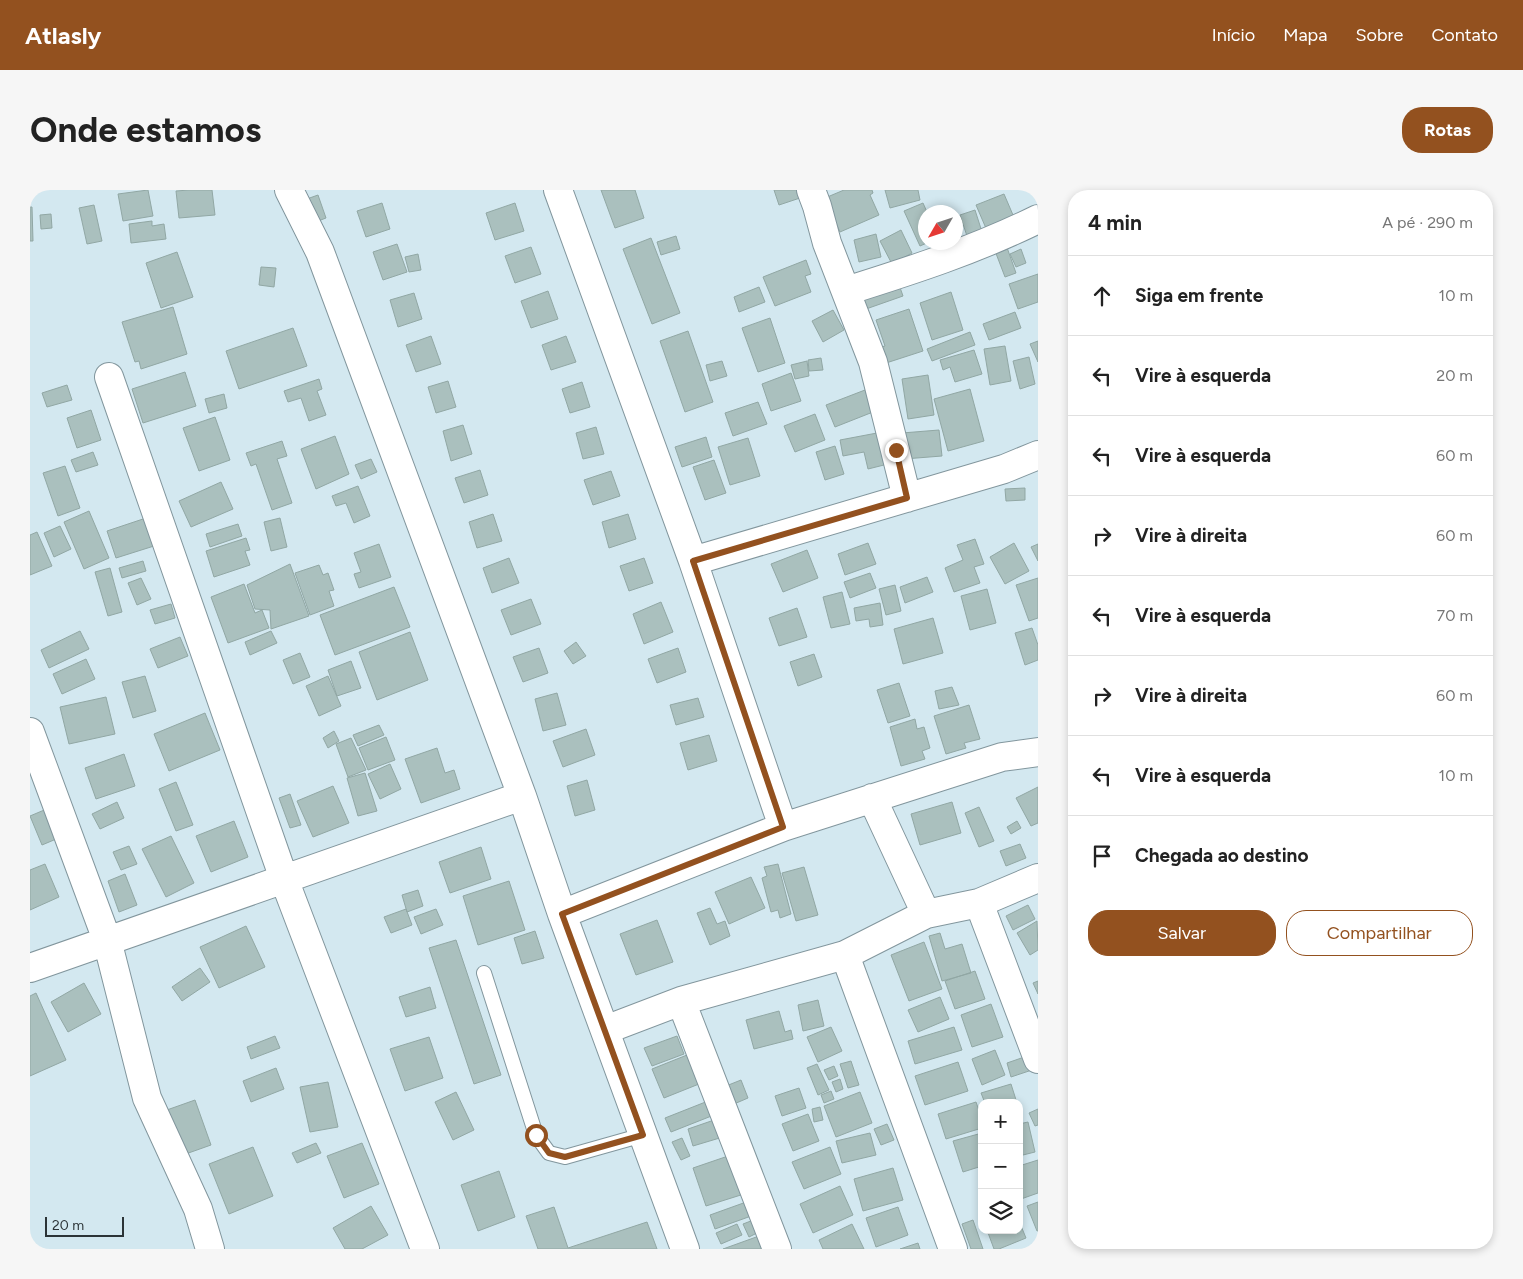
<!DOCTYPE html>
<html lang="pt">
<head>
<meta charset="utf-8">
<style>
	:root { --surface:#fff; --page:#f6f6f6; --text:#222; --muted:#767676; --line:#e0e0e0; --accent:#93511f }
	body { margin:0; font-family:Figtree,sans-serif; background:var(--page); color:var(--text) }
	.controls { position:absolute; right:15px; bottom:15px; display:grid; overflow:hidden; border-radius:10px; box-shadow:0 2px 8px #0003 }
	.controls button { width:45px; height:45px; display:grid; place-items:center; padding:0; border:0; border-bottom:1px solid var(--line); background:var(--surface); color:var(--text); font:25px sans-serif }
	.compass { position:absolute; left:888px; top:15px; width:45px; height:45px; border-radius:50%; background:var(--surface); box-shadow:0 2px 8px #0003; rotate:231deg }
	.scale { position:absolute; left:15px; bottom:12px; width:79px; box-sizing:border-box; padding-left:5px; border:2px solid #2c3437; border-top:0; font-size:14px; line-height:18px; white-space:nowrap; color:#2c3437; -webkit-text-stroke:4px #d3e8f0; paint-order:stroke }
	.stop { position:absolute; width:15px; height:15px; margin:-11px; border:4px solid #93511f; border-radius:50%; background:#fff }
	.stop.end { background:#93511f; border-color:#fff; box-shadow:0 1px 5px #0008 }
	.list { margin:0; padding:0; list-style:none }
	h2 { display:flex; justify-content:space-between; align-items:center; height:65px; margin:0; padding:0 20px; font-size:21px }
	h2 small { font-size:16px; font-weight:400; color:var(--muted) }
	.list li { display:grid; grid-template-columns:32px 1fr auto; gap:15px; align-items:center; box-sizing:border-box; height:80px; padding:0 20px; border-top:1px solid var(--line) }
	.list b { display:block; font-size:19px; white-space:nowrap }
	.list em { font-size:16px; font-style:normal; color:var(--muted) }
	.actions { display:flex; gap:10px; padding:15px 20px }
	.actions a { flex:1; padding:11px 0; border:1px solid var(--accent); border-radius:20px; text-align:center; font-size:18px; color:var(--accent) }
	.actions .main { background:var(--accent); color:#fff }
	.icon { flex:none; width:28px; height:28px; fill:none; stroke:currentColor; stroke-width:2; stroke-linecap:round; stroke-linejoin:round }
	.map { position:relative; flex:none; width:1008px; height:1059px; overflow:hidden; border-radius:20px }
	header { display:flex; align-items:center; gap:30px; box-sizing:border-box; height:70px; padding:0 25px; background:var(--accent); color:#fff }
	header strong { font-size:24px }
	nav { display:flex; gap:28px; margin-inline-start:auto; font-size:18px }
	.intro { display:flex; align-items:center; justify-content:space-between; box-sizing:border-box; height:120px; padding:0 30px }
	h1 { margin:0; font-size:35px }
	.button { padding:12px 22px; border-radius:20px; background:var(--accent); color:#fff; font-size:18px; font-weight:700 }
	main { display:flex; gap:30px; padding:0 30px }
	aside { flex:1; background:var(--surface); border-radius:20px; box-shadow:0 2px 8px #0003 }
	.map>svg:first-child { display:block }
	.building { fill:#aac0be; stroke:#91a7a4 }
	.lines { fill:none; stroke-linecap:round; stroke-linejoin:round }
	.lane-casing { stroke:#82969d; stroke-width:16 }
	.street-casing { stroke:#82969d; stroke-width:30 }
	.lane { stroke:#fff; stroke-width:14 }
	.street { stroke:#fff; stroke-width:28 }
	.route { stroke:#93511f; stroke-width:6 }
</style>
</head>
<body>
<header>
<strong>Atlasly</strong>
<nav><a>Início</a><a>Mapa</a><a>Sobre</a><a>Contato</a></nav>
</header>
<div class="intro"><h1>Onde estamos</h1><a class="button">Rotas</a></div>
<main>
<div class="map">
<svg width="1008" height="1059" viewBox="0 0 1008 1059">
	<rect width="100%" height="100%" fill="#d3e8f0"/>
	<!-- building -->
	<path class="building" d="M 118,0 L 123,26 L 93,31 L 88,4 Z
		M 159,0 L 182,0 L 185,25 L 149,28 L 146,1 Z
		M 571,0 L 605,0 L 614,28 L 585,38 Z
		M 744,0 L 767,0 L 770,8 L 749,15 Z
		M 814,0 L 842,0 L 843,3 L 840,5 L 849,25 L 810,42 L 795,8 Z
		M 855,0 L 888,0 L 890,10 L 860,18 Z
		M 974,4 L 986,32 L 958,43 L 946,15 Z
		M 288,5 L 296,28 L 283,33 L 274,10 Z
		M 352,13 L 360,39 L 336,47 L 327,21 Z
		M 485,13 L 494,41 L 465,50 L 456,23 Z
		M 893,13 L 897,22 L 896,22 L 896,52 L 899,52 L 890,56 L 874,21 Z
		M 64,15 L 72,51 L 57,54 L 49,18 Z
		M 0,17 L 2,17 L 3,51 L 0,51 Z
		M 945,20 L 953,45 L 938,49 L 930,25 Z
		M 21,24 L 22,38 L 11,39 L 10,25 Z
		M 122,31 L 122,36 L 134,34 L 136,49 L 101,53 L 99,34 Z
		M 871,40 L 882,63 L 862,74 L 850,51 Z
		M 846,44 L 851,67 L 829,72 L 824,50 Z
		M 646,46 L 650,59 L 631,65 L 627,52 Z
		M 621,48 L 650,123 L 622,134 L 593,59 Z
		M 974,49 L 986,83 L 975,87 L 962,53 Z
		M 367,54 L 377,82 L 353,90 L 343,62 Z
		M 501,57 L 511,84 L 485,93 L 475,66 Z
		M 991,59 L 996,73 L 986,77 L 980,64 Z
		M 147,62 L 163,107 L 131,118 L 116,73 Z
		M 388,64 L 391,80 L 379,82 L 375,67 Z
		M 776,70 L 781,84 L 775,86 L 781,102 L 745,116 L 733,87 Z
		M 231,77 L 246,78 L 244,97 L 229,95 Z
		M 1008,84 L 1008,112 L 988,119 L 979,94 Z
		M 867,89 L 873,106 L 836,119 L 830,102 Z
		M 729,97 L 735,112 L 709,122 L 704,107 Z
		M 518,101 L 528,129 L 501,138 L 491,111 Z
		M 921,102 L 933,140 L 902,150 L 890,113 Z
		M 384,103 L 392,129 L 368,137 L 360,110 Z
		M 143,117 L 157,164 L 111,179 L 109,171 L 105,172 L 92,132 Z
		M 879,119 L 893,161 L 853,174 L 848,158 L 855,156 L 846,130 Z
		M 803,120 L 814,140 L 793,152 L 782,131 Z
		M 985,122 L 991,138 L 959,150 L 953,134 Z
		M 740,128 L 755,173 L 728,182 L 712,138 Z
		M 263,138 L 277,176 L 209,199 L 196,161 Z
		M 658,141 L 683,212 L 655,222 L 630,151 Z
		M 940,142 L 945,155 L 902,171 L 897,159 Z
		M 401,146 L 411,174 L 386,182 L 376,155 Z
		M 536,146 L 546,172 L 521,180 L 512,155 Z
		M 1008,151 L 1008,172 L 1000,154 Z
		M 975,156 L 981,191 L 960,195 L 954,159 Z
		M 944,160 L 952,184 L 925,192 L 920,177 L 913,180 L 910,170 Z
		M 999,167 L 1005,194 L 990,199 L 983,171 Z
		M 791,168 L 793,180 L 779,181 L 778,170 Z
		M 692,171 L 697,186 L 680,191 L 676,175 Z
		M 777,171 L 779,186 L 765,189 L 761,175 Z
		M 155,182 L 166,216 L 113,233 L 102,199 Z
		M 761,183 L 771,211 L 741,221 L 732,194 Z
		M 898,185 L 904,225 L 878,229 L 872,189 Z
		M 289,189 L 292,199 L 287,201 L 296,225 L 279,231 L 271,208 L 258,212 L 254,201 Z
		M 418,191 L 426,217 L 406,223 L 398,197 Z
		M 552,192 L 560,217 L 540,223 L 532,199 Z
		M 37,195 L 42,210 L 17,217 L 12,203 Z
		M 940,199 L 954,251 L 918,261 L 904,209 Z
		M 835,200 L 843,222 L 805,237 L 796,215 Z
		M 194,204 L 197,218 L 179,223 L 175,209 Z
		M 728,212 L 737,234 L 703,246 L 695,223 Z
		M 61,220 L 71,250 L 47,258 L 37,228 Z
		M 785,224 L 795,250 L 765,262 L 754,236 Z
		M 185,227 L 200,270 L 169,281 L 153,238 Z
		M 433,235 L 442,264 L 421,271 L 413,241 Z
		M 566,237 L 574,264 L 553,269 L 546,243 Z
		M 909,240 L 912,266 L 874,269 L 872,243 Z
		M 847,243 L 854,275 L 838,279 L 834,262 L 813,266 L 810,250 Z
		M 305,246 L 319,284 L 286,299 L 271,259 Z
		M 676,247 L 682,267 L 652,277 L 645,257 Z
		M 718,248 L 730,286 L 700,295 L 688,257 Z
		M 252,251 L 257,266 L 247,269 L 262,313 L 242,320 L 226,274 L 221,276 L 216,263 Z
		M 805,256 L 814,284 L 795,290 L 786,262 Z
		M 63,262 L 68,275 L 46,282 L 41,270 Z
		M 341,269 L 347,282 L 331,289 L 325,275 Z
		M 684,270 L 696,303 L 675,310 L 663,277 Z
		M 35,276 L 50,318 L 28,326 L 13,283 Z
		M 450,280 L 458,305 L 434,313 L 425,288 Z
		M 581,281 L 590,306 L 563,315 L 554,290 Z
		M 191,292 L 203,319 L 161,337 L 149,311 Z
		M 328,296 L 340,326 L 324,333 L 316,313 L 306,316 L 302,306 Z
		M 995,298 L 995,310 L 976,311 L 975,299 Z
		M 59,321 L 79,368 L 54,379 L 34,332 Z
		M 463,324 L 472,351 L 447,358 L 439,332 Z
		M 598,324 L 606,349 L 579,358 L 572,332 Z
		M 116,328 L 124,356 L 86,368 L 77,341 Z
		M 250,328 L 257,357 L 241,361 L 234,332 Z
		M 208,334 L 212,346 L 180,357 L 176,344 Z
		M 30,336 L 41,359 L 24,367 L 14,343 Z
		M 7,342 L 22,376 L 0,385 L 0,345 Z
		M 216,348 L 220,360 L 215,361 L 220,375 L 184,387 L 176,361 Z
		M 945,349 L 954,374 L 944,377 L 950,393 L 924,402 L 915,378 L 933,370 L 927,355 Z
		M 838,353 L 846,374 L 815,385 L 808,364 Z
		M 984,353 L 999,381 L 975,394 L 960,367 Z
		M 349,354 L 361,387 L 329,398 L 324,384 L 331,382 L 324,363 Z
		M 1008,354 L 1008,371 L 1001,357 Z
		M 777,360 L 788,388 L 753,402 L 741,374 Z
		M 479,368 L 489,393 L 462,403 L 453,378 Z
		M 614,368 L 623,393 L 599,401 L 590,376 Z
		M 113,371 L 116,381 L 92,388 L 89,378 Z
		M 260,374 L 279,426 L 241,439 L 240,420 L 225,419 L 217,395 Z
		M 289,375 L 293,385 L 298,383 L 304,400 L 299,401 L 304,416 L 280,425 L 265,383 Z
		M 80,378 L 92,422 L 78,426 L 65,382 Z
		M 840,383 L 846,398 L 820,408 L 814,392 Z
		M 897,387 L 903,402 L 875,413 L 870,397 Z
		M 111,388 L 121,409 L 107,415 L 98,393 Z
		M 1008,388 L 1008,428 L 999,431 L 986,395 Z
		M 214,394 L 225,423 L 232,420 L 239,438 L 198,453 L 181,407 Z
		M 865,395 L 871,421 L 856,425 L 849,399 Z
		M 364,397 L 380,437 L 305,465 L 290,425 Z
		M 957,399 L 966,433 L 940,440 L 931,406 Z
		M 812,402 L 820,434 L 801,438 L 793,407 Z
		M 501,409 L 511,434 L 481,445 L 471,420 Z
		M 631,412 L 643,442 L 614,454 L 603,424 Z
		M 850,413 L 853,435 L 840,437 L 839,429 L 826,431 L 824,418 Z
		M 141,414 L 145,428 L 125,434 L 120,420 Z
		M 767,418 L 777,447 L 749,456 L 739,428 Z
		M 903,428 L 913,463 L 873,474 L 864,439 Z
		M 1002,438 L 1008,455 L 1008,470 L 995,475 L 985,443 Z
		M 50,441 L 59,459 L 19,478 L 11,460 Z
		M 241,441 L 247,453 L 220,465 L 215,452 Z
		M 380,442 L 398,490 L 347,510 L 329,462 Z
		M 150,447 L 158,466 L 128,478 L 120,459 Z
		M 546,452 L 556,466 L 543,474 L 534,461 Z
		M 509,458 L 518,483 L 493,492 L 483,467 Z
		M 648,458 L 656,482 L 627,493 L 618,469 Z
		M 270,463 L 280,487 L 263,494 L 253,470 Z
		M 784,464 L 792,487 L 768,496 L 760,472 Z
		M 56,469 L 65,489 L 32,504 L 23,484 Z
		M 321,471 L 331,498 L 307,506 L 298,480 Z
		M 115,486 L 126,521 L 103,528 L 92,492 Z
		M 298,486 L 311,516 L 289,526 L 276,496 Z
		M 869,493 L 880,526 L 858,533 L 847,500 Z
		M 922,497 L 929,515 L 909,519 L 905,501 Z
		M 527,503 L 536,535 L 513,541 L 505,509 Z
		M 76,507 L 85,544 L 39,554 L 30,517 Z
		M 668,508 L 674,527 L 646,535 L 640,515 Z
		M 939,515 L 950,549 L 934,553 L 936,558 L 916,564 L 904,526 Z
		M 175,523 L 190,560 L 139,581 L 124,544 Z
		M 885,529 L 887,539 L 894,537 L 900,558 L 892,561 L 895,569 L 871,576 L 860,537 Z
		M 349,535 L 354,545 L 328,556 L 323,545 Z
		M 556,539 L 565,565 L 533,577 L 523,551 Z
		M 304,541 L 309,551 L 298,558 L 293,548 Z
		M 679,545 L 687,571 L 658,580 L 650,553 Z
		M 356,547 L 365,570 L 338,580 L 329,558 Z
		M 321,548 L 336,580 L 318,587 L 306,554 Z
		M 407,558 L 415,583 L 424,580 L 430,599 L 391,613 L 375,569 Z
		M 94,564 L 105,596 L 66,609 L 55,578 Z
		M 360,574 L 371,599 L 350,609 L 338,584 Z
		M 335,583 L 347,621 L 328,626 L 317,588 Z
		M 557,590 L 565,620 L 545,626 L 537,596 Z
		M 146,592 L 163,635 L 146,641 L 129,599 Z
		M 303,596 L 319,633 L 283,647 L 267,611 Z
		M 1008,597 L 1008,633 L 1001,636 L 986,608 Z
		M 260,604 L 271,635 L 260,638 L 249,608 Z
		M 87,612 L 94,628 L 70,639 L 62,624 Z
		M 922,612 L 931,643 L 890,655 L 881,624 Z
		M 949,617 L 964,651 L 949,657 L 935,623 Z
		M 19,618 L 31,647 L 12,655 L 0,626 Z
		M 204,631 L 218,667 L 181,682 L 166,646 Z
		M 987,631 L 991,638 L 981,644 L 977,637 Z
		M 141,646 L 164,693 L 136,707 L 112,659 Z
		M 990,654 L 996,668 L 976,676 L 970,661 Z
		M 99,656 L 107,674 L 91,680 L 83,662 Z
		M 451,657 L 461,689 L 420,703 L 409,672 Z
		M 15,674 L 29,707 L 0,720 L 0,680 Z
		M 748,674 L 761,724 L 750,728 L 748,720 L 741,722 L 732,688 L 737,686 L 734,677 Z
		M 774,677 L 788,725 L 766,731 L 752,683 Z
		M 95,684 L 107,715 L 89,722 L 78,691 Z
		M 721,687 L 735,718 L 699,734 L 685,702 Z
		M 479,691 L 495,740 L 448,755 L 433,706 Z
		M 388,700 L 393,716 L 377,722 L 372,705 Z
		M 998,715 L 1005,729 L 983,740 L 976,726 Z
		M 680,718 L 687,734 L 695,731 L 700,746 L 680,755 L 667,723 Z
		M 376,719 L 382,735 L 361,743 L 354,727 Z
		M 406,719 L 413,735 L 391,744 L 384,727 Z
		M 627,730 L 643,772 L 606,785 L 590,744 Z
		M 1007,731 L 1008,760 L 1000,765 L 987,743 Z
		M 216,736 L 235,777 L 189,798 L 170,757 Z
		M 505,741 L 514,768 L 492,774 L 484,748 Z
		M 910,743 L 915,759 L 932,754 L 941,783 L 912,791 L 899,746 Z
		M 426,750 L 471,885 L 444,894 L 399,758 Z
		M 894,752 L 912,799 L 879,811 L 861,765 Z
		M 170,778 L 180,792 L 152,811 L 142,797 Z
		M 945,781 L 955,809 L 925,819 L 915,791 Z
		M 1008,791 L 1008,804 L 1003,793 Z
		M 54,793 L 71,824 L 38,842 L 21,812 Z
		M 400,797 L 406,818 L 376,827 L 369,807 Z
		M 6,803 L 36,870 L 0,886 L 0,806 Z
		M 910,807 L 919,829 L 888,842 L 878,820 Z
		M 788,810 L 794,836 L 773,841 L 768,815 Z
		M 961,814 L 973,847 L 942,857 L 931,825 Z
		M 749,821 L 755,842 L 761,840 L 763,849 L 724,859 L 716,830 Z
		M 801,837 L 812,861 L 788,872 L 777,847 Z
		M 924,837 L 932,860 L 885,874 L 878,851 Z
		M 245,846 L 250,858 L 221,869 L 217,857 Z
		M 647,846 L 654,864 L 622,876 L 614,858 Z
		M 399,847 L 413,888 L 375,901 L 360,859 Z
		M 965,860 L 975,885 L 952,895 L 942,869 Z
		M 1003,864 L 1008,878 L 981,887 L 977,873 Z
		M 657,865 L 669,894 L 634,908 L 622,879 Z
		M 821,871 L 829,895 L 818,898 L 810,874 Z
		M 928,872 L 938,901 L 895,915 L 885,886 Z
		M 787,874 L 799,900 L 788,905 L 777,878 Z
		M 804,876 L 808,886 L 799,890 L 794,880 Z
		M 246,878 L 254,899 L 221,912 L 213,891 Z
		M 810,889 L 813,899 L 806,902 L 802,892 Z
		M 711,890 L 718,908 L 704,914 L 696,896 Z
		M 298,892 L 308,937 L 280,942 L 270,897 Z
		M 981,894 L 987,913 L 955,913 L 951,903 Z
		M 769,898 L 776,918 L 752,926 L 745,906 Z
		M 801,901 L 804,909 L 794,913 L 791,905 Z
		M 426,902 L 444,940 L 423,950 L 405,912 Z
		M 830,902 L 842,933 L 806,947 L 794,916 Z
		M 165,910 L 181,955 L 150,966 L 134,921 Z
		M 678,911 L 684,925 L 641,942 L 635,928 Z
		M 946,912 L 952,929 L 952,938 L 916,949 L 908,924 Z
		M 790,917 L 793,930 L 784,932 L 782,919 Z
		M 1008,919 L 1008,935 L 1005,936 L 999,923 Z
		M 778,924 L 789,951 L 763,961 L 752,934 Z
		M 687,929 L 693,947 L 663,956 L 658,939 Z
		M 998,932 L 1005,962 L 989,966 L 989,934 Z
		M 857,934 L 864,950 L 851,955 L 844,939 Z
		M 840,943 L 846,965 L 812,973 L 806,951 Z
		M 952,943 L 952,976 L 933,982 L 923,951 Z
		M 652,948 L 660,966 L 651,970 L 642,952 Z
		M 286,953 L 291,963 L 267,973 L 262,963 Z
		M 332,953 L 349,994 L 314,1008 L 297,966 Z
		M 223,957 L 243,1006 L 199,1024 L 179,974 Z
		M 800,957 L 811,984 L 774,999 L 762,972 Z
		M 701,965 L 714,1004 L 676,1016 L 663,978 Z
		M 1008,970 L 1008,1003 L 991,1009 L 989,1005 L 989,976 Z
		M 863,978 L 873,1010 L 833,1021 L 824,989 Z
		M 469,981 L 485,1027 L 448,1041 L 431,995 Z
		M 810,996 L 823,1025 L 783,1043 L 770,1014 Z
		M 719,1011 L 724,1025 L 685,1039 L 680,1025 Z
		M 1008,1012 L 1008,1041 L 1007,1041 L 997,1016 Z
		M 341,1016 L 358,1045 L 332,1059 L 315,1059 L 303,1038 Z
		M 524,1017 L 538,1058 L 617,1032 L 627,1059 L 508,1059 L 496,1026 Z
		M 868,1017 L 878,1045 L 846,1057 L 836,1028 Z
		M 726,1029 L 731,1041 L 719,1047 L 713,1034 Z
		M 943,1030 L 953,1059 L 941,1059 L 932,1034 Z
		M 989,1031 L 996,1048 L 969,1059 L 964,1059 L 957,1040 L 989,1040 Z
		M 707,1034 L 712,1045 L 691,1054 L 686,1043 Z
		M 822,1034 L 834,1059 L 793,1059 L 789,1050 Z
		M 729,1046 L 734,1059 L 693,1059 Z
		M 888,1053 L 890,1059 L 870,1059 Z"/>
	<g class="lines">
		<!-- lane casing -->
		<g class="lane-casing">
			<path id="lane" d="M 454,783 L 506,945 L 519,963 L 535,967 L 613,945"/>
		</g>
		<!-- street casing -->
		<g class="street-casing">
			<path id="street" d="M 259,0 L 290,62 L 492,606 L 532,724 L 655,1059
				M 528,0 L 663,371 L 753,637
				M 781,0 L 787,16 L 797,53 L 843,172 L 877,308
				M 816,101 C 883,80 945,60 1008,29
				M 79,187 L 254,689 L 395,1059
				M 663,371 L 974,279 L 1008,265
				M 0,542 L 77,750 L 117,908 L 168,1019 L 180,1059
				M 842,608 L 896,724
				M 949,713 L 1008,869
				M 532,724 L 753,637 L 972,567 L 1008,562
				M 815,765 L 923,1059
				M 0,778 L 492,606
				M 651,811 L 747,1059
				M 575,840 L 651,811 L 815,765 L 896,724 L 949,713 L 1008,688"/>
		</g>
		<!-- lane -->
		<use href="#lane" class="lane"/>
		<!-- street -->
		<use href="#street" class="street"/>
	</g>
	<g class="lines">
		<!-- route -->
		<path class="route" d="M 506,945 L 519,963 L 535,967 L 613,945 L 532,724 L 753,637 L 663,371 L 877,308 L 866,260"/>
	</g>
</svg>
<div class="controls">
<button>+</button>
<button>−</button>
<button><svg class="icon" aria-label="layers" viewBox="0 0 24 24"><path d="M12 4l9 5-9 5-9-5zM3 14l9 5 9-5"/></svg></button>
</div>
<svg class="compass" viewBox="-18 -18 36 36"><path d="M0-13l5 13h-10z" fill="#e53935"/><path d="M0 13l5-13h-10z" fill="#767676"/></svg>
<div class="scale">20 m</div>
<div class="stop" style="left:506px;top:945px"></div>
<div class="stop end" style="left:866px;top:260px"></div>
</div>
<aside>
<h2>4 min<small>A pé · 290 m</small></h2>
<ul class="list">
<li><svg class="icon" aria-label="ahead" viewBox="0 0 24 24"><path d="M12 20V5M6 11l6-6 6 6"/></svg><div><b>Siga em frente</b></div><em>10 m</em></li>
<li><svg class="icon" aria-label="left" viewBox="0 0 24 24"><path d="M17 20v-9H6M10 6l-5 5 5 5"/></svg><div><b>Vire à esquerda</b></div><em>20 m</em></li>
<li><svg class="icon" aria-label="left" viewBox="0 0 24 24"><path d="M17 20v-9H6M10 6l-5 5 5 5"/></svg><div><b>Vire à esquerda</b></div><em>60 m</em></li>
<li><svg class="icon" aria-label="right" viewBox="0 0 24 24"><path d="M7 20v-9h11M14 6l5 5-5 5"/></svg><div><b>Vire à direita</b></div><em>60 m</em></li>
<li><svg class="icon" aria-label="left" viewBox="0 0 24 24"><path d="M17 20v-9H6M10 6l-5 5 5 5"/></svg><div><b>Vire à esquerda</b></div><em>70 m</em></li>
<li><svg class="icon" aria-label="right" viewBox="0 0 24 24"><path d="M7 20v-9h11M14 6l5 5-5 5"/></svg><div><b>Vire à direita</b></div><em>60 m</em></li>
<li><svg class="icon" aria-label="left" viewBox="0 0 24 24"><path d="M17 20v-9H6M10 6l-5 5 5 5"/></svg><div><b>Vire à esquerda</b></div><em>10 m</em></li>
<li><svg class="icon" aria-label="arrive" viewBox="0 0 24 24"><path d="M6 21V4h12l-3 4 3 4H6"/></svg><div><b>Chegada ao destino</b></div></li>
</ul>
<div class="actions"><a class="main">Salvar</a><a>Compartilhar</a></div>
</aside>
</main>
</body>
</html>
